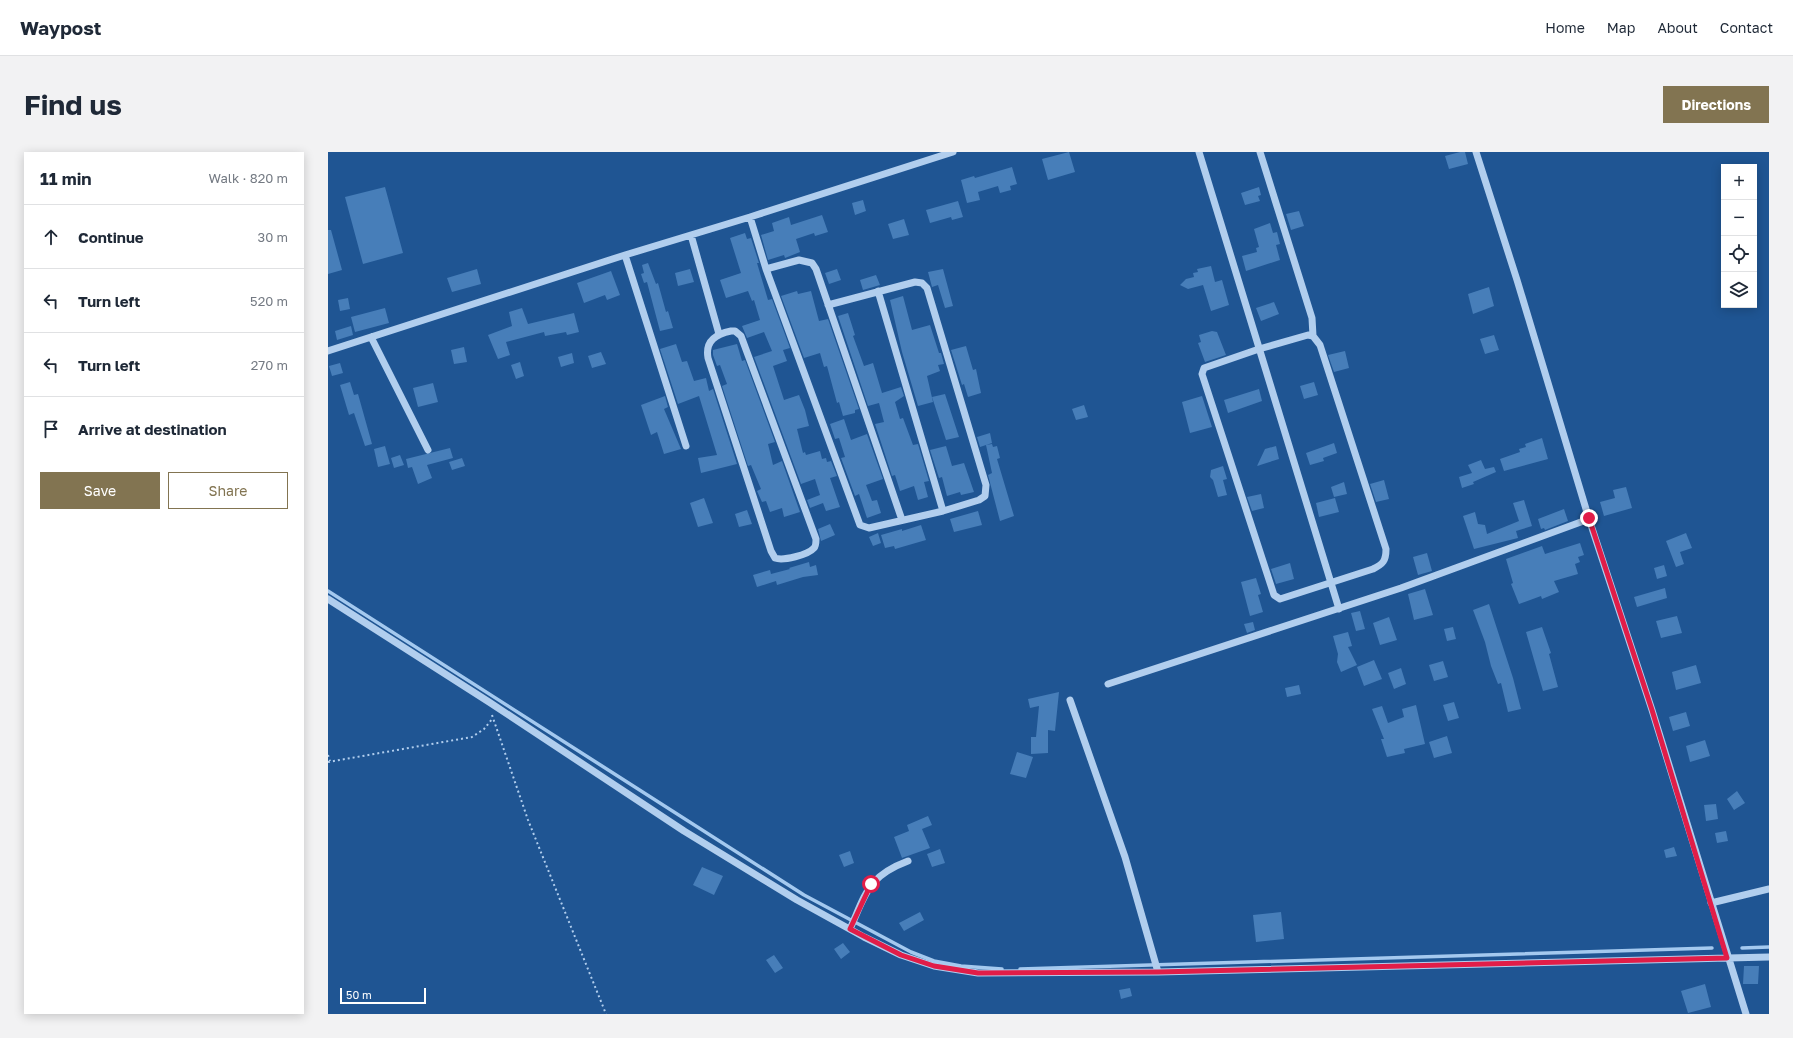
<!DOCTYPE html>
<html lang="en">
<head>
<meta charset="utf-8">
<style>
	:root { --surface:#fff; --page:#f2f2f3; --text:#1f2937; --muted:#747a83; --line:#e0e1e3; --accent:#827451 }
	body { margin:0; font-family:"Golos Text",sans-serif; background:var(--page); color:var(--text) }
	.controls { position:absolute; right:12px; top:12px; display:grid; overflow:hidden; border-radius:0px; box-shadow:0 2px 10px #0003 }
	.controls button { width:36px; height:36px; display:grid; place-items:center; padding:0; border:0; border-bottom:1px solid var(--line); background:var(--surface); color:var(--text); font:20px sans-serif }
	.scale { position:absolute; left:12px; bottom:10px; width:86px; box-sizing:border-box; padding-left:4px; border:2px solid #fff; border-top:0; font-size:11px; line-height:14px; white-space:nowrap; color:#fff; -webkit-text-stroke:3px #1f5593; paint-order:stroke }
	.stop { position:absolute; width:12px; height:12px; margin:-9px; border:3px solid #e11d48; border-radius:50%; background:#fff }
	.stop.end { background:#e11d48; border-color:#fff; box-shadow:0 1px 4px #0008 }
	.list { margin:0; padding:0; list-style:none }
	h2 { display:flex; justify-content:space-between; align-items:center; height:52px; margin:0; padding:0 16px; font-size:17px }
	h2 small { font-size:13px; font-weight:400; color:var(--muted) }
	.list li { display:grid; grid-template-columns:26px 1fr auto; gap:12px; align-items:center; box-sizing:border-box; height:64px; padding:0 16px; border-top:1px solid var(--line) }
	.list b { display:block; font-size:15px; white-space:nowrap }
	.list em { font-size:13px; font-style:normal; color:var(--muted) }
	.actions { display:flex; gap:8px; padding:12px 16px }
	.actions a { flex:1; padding:9px 0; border:1px solid var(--accent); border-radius:0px; text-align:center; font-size:14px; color:var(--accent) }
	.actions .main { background:var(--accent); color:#fff }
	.icon { flex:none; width:22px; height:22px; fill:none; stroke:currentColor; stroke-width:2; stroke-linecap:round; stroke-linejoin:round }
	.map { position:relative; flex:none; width:1441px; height:862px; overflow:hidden; border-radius:0px }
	header { display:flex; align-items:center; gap:24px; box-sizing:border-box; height:56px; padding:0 20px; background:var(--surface); border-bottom:1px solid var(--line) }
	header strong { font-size:19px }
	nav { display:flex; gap:22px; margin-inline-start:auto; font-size:14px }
	.intro { display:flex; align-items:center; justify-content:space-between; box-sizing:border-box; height:96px; padding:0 24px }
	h1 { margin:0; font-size:28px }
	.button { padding:10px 18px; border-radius:0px; background:var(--accent); color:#fff; font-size:14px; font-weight:700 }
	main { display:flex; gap:24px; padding:0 24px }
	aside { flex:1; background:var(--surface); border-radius:0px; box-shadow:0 2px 10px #0003 }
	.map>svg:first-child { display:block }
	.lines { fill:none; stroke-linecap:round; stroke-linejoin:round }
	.stream { stroke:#a4c9ef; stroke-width:3.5 }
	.building { fill:#477eb9 }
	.path { stroke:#b1ceee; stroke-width:2; stroke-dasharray:2 3; stroke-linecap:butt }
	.minor { stroke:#b1ceee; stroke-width:7 }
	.route { stroke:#e11d48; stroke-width:5 }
</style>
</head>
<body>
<header>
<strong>Waypost</strong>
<nav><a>Home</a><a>Map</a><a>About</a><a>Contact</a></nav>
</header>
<div class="intro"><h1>Find us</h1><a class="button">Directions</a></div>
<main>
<aside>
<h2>11 min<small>Walk · 820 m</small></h2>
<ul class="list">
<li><svg class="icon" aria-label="ahead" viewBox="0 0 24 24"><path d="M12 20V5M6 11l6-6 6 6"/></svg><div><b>Continue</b></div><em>30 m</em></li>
<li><svg class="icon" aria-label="left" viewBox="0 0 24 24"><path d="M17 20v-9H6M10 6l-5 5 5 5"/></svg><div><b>Turn left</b></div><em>520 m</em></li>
<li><svg class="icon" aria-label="left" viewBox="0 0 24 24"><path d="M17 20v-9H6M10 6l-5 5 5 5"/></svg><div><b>Turn left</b></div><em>270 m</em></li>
<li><svg class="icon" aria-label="arrive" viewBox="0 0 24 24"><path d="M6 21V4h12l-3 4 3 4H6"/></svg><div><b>Arrive at destination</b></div></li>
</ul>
<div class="actions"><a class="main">Save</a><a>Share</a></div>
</aside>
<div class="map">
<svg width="1441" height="862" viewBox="0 0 1441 862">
	<rect width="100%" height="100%" fill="#1f5593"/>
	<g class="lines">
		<!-- stream -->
		<path class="stream" d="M 0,439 L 476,743 L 583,800 L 606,809 L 633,814 L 674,817
			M 1414,796 L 1441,795
			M 692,817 L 1384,796"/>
	</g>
	<!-- building -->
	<path class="building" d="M 741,0 L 747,20 L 720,28 L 714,7 Z
		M 1132,0 L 1137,0 L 1140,12 L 1121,17 L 1117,4 Z
		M 684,15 L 689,32 L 682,34 L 683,38 L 672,41 L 670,34 L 650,40 L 652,48 L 639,51 L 633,28 L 646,24 L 647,26 Z
		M 57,35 L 75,101 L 35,112 L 17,45 Z
		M 931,35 L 933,43 L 930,44 L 932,49 L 917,53 L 913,41 Z
		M 535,48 L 538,59 L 527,63 L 524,51 Z
		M 630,49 L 635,65 L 624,68 L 623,65 L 602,71 L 598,58 Z
		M 971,59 L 976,74 L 963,78 L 958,62 Z
		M 494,63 L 500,80 L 487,84 L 486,81 L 468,87 L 472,100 L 457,106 L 456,103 L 440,108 L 433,83 L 446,79 L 444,71 L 461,65 L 463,73 Z
		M 576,67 L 581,83 L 565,87 L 560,72 Z
		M 942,71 L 945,81 L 949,80 L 952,92 L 948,93 L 952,108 L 918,119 L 914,104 L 929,100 L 928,96 L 931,95 L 926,77 Z
		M 0,78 L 3,78 L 14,118 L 0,122 Z
		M 417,81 L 419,87 L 423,86 L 431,111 L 429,111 L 440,148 L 444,147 L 462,196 L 455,198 L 459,209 L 445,214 L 456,248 L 471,243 L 477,258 L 481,274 L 469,277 L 475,301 L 477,300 L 478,303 L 492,299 L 494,307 L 498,306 L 499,310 L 503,309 L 509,324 L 502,326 L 512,355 L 498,359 L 495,351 L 482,356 L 479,348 L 492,343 L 487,327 L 473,332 L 426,205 L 444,199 L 436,180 L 419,186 L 414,174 L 432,168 L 426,148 L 424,149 L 420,139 L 398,146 L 392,128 L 413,121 L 402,86 Z
		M 320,111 L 328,132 L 330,131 L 338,160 L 340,159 L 345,176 L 332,179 L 319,130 L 316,131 L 313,122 L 316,121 L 314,113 Z
		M 883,114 L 887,130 L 894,128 L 901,153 L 883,159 L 875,133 L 860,137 L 852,133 L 858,127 L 866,125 L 865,121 L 870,120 L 869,117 Z
		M 149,117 L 153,132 L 124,140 L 119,126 Z
		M 362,117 L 366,130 L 350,134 L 347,121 Z
		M 509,117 L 513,128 L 501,132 L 497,121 Z
		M 615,117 L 625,154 L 617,156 L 610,133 L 604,135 L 600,120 Z
		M 283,119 L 292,143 L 279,148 L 277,143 L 256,151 L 249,131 Z
		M 548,123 L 552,133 L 535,138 L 532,128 Z
		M 1161,135 L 1166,154 L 1145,162 L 1140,142 Z
		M 469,139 L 470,142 L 483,139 L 491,169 L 500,167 L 531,257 L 527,258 L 527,261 L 515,264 L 511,250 L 509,251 L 499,214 L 496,215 L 492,201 L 476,206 L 453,144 Z
		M 575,144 L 584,178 L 602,173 L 611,201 L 613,201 L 616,212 L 610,213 L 612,219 L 599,224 L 605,250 L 590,254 L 574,200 L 562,148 Z
		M 20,146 L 22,157 L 12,159 L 10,148 Z
		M 946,150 L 951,162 L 933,169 L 928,156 Z
		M 57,156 L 61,171 L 27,180 L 23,165 Z
		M 194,156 L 200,172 L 246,161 L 251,180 L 239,183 L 238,180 L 217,184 L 216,180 L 178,190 L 182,203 L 170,207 L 160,183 L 184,174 L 181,160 Z
		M 520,161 L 527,183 L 525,184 L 536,214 L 545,211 L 554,241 L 573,235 L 576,244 L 567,250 L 572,267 L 575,266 L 585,293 L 590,292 L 601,329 L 596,330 L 600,345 L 590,348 L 586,334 L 572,339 L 567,323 L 564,324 L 547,272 L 556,270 L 551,251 L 540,254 L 510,164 Z
		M 23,174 L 25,183 L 9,188 L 7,179 Z
		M 884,179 L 889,180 L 898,203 L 877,210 L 870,191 L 873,190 L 871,183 Z
		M 1166,183 L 1171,198 L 1157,202 L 1152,187 Z
		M 348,192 L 354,210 L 359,209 L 366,229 L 378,226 L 381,239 L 385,237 L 409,312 L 373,321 L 370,306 L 389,303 L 371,244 L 350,252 L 332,197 Z
		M 409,192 L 414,209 L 417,208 L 447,290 L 440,292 L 445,313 L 454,309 L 472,360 L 456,365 L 454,356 L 442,360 L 438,349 L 434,350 L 429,339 L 433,337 L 423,313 L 420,314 L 394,234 L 399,232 L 392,213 L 389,214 L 385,203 L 385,198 Z
		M 638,194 L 645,218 L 648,217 L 653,241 L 640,245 L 636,232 L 634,233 L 623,198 Z
		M 136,195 L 139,210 L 126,212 L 123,198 Z
		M 1017,199 L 1021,216 L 1006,220 L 1000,203 Z
		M 273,200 L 278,212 L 264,216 L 260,204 Z
		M 244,201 L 246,211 L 233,215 L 230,205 Z
		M 192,210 L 196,224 L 188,227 L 183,213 Z
		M 12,211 L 15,221 L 4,224 L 1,214 Z
		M 22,230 L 26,243 L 30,242 L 44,292 L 37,294 L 26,261 L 21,263 L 12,233 Z
		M 986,230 L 990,243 L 976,247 L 972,234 Z
		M 105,231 L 110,250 L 90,255 L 85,236 Z
		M 931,237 L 934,249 L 900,261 L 896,248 Z
		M 617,242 L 631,285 L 618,288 L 604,245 Z
		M 337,244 L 340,255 L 336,257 L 353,297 L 336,302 L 329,280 L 323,283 L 313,253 Z
		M 874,244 L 884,275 L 862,281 L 854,250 Z
		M 756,253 L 760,265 L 748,268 L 744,257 Z
		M 516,267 L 523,288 L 539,282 L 555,327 L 538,333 L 544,349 L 549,348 L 553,361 L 539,366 L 531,342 L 527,344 L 513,306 L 517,305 L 511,286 L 507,287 L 502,272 Z
		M 662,281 L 664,291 L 652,295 L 649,285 Z
		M 1214,286 L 1220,307 L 1176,319 L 1172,307 L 1192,300 L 1191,297 L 1198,295 L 1197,292 Z
		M 1006,291 L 1009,301 L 995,306 L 996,309 L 982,313 L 978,301 Z
		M 664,292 L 665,295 L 669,294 L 672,306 L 669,307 L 686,364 L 672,369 L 660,323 L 664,321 L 658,293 Z
		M 57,294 L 62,312 L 50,315 L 46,297 Z
		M 618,294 L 624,314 L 636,311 L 646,340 L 633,343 L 632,340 L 619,344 L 614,325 L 611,326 L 602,298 Z
		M 948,294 L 951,307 L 929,314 L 937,297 Z
		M 122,296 L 125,306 L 99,313 L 104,326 L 90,332 L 84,315 L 80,316 L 78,307 Z
		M 72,303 L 76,313 L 66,316 L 63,306 Z
		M 134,306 L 137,314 L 124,318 L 121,310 Z
		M 1153,308 L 1157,317 L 1166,315 L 1168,320 L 1145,330 L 1146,332 L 1134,336 L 1131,325 L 1144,321 L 1140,313 Z
		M 895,314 L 899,327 L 895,328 L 899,343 L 890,345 L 885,328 L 882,325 L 883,318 Z
		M 1056,328 L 1061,347 L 1048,350 L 1042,332 Z
		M 1016,330 L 1019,342 L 1006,345 L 1003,335 Z
		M 1298,335 L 1304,356 L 1276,364 L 1272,350 L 1287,346 L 1285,338 Z
		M 933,342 L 936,356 L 924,359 L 919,345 Z
		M 376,346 L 385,371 L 370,375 L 362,351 Z
		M 1007,346 L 1011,360 L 991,365 L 988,351 Z
		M 1196,348 L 1204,374 L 1188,379 L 1190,386 L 1146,397 L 1135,364 L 1147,360 L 1150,372 L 1157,373 L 1159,382 L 1191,369 L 1185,351 Z
		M 1236,357 L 1240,369 L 1217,378 L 1216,376 L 1213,377 L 1210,367 Z
		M 419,358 L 424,372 L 411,375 L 407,362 Z
		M 650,359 L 654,373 L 626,380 L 622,367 Z
		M 502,372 L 507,383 L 493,389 L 490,377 Z
		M 593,373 L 598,388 L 567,397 L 566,394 L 557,396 L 553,383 L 574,377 L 574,379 Z
		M 550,381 L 553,391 L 545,394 L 541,385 Z
		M 1358,381 L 1364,396 L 1352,400 L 1356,412 L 1348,415 L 1338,389 Z
		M 1252,391 L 1256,403 L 1250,405 L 1252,410 L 1247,412 L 1250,422 L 1226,429 L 1231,440 L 1214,447 L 1213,444 L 1191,452 L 1183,432 L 1185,431 L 1178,407 L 1214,394 L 1217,402 Z
		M 1099,401 L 1104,419 L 1090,423 L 1085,405 Z
		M 481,410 L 482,415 L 488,413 L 490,423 L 475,425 L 449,433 L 448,429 L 429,435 L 425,423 L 442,418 L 443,422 L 462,417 L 461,416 Z
		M 962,411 L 966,427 L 948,432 L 943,417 Z
		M 1336,413 L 1339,424 L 1329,427 L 1326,416 Z
		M 928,426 L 933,442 L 930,443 L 935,460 L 922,464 L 913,430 Z
		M 1337,436 L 1339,446 L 1309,455 L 1306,445 Z
		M 1097,437 L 1105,463 L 1086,468 L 1080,442 Z
		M 1161,452 L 1185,526 L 1193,557 L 1180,560 L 1173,531 L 1170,532 L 1163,514 L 1157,490 L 1145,458 Z
		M 1032,459 L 1037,477 L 1028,479 L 1023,461 Z
		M 1349,464 L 1354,481 L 1333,486 L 1328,469 Z
		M 1061,465 L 1069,488 L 1052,493 L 1045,471 Z
		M 925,470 L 927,478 L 919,481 L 916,472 Z
		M 1125,475 L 1128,487 L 1119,489 L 1116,477 Z
		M 1214,475 L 1223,501 L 1221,502 L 1230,535 L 1215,539 L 1198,480 Z
		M 1020,480 L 1024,494 L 1020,495 L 1029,513 L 1013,520 L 1009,510 L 1010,502 L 1005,484 Z
		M 1046,508 L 1054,527 L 1036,534 L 1029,515 Z
		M 1115,509 L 1120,525 L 1106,529 L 1101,513 Z
		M 1368,513 L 1373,531 L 1348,538 L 1344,520 Z
		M 1073,516 L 1078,532 L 1066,537 L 1060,521 Z
		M 971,533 L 973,542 L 959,545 L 957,536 Z
		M 731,540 L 727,579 L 720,578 L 720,601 L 703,602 L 703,585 L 708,585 L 711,554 L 702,556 L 700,547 Z
		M 1126,550 L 1131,566 L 1120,569 L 1115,553 Z
		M 1088,553 L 1097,592 L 1076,597 L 1077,601 L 1059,605 L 1053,587 L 1056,587 L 1044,557 L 1054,554 L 1060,571 L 1076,565 L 1074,557 Z
		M 1358,560 L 1362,574 L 1345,579 L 1341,565 Z
		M 1119,584 L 1124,601 L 1106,606 L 1101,590 Z
		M 1377,588 L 1382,604 L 1362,610 L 1358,594 Z
		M 689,600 L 705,605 L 698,626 L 682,622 Z
		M 1409,639 L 1417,651 L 1406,658 L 1399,647 Z
		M 1388,652 L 1390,667 L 1378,669 L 1376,653 Z
		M 600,664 L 604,673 L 594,677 L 602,696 L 574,706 L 566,685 L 581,679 L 579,673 Z
		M 1398,679 L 1400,689 L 1389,691 L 1387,681 Z
		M 1346,695 L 1349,704 L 1338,706 L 1336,698 Z
		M 612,697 L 617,711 L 604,715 L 599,702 Z
		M 522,699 L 526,711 L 516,715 L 511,703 Z
		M 374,715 L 395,724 L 386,743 L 365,733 Z
		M 592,760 L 596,768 L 576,779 L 571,771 Z
		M 953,760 L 956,787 L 928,790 L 925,763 Z
		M 515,791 L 522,800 L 513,807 L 506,797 Z
		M 446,803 L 455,816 L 447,821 L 438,808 Z
		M 1416,814 L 1431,814 L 1430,832 L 1415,832 Z
		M 1377,832 L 1383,855 L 1360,861 L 1353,839 Z
		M 802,836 L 804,844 L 793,847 L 791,838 Z"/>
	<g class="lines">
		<!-- path -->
		<path class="path" d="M 164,563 L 200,668 L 278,862
			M 0,603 L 2,609
			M 0,610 L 144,585 L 156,577 L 165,566"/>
		<!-- minor -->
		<path class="minor" d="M 871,0 L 1011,457
			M 932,0 L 984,166 L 985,184
			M 1148,0 L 1189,128 L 1261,367 L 1324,558 L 1418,862
			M 422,65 L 438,117 L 532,373 L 541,376 L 615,359 L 651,348 L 657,344 L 658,333 L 599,136 L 594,131 L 587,130 L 500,153
			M 363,83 L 391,182
			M 297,103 L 358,294
			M 438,117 L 471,108 L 484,111 L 488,117 L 574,368
			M 550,139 L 615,359
			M 403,179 L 407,179 L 413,184 L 488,387 C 488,391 488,394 486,396 C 480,403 455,409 447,406 L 443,399 L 380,206 C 377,189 388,182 403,179 Z
			M 980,183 L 985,184 L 992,193 L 1058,397 C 1058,409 1055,412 1045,417 L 952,447 L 946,443 L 874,222 L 876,216 L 931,197 Z
			M 43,185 L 100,298
			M 0,199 L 297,103 L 422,65 L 625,0
			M 0,447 L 161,550 L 356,679 L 469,748 L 536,785 L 573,803 L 606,814 L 650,821 L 830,820 L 1441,805
			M 780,532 L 1073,436 L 1261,367
			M 742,548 L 797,705 L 830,820
			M 1383,751 L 1441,737
			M 522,777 C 538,741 540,724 580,709"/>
	</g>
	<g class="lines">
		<!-- route -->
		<path class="route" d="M 543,732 L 522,777 L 573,803 L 606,814 L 650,821 L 830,820 L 1399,806 L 1324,558 L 1261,366"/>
	</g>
</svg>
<div class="controls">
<button>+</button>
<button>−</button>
<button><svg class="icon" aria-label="locate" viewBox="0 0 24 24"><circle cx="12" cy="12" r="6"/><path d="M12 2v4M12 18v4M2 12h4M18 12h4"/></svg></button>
<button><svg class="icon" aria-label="layers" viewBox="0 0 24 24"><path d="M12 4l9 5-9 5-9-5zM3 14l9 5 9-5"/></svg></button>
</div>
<div class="scale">50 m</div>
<div class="stop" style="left:543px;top:732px"></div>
<div class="stop end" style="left:1261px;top:366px"></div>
</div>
</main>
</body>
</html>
